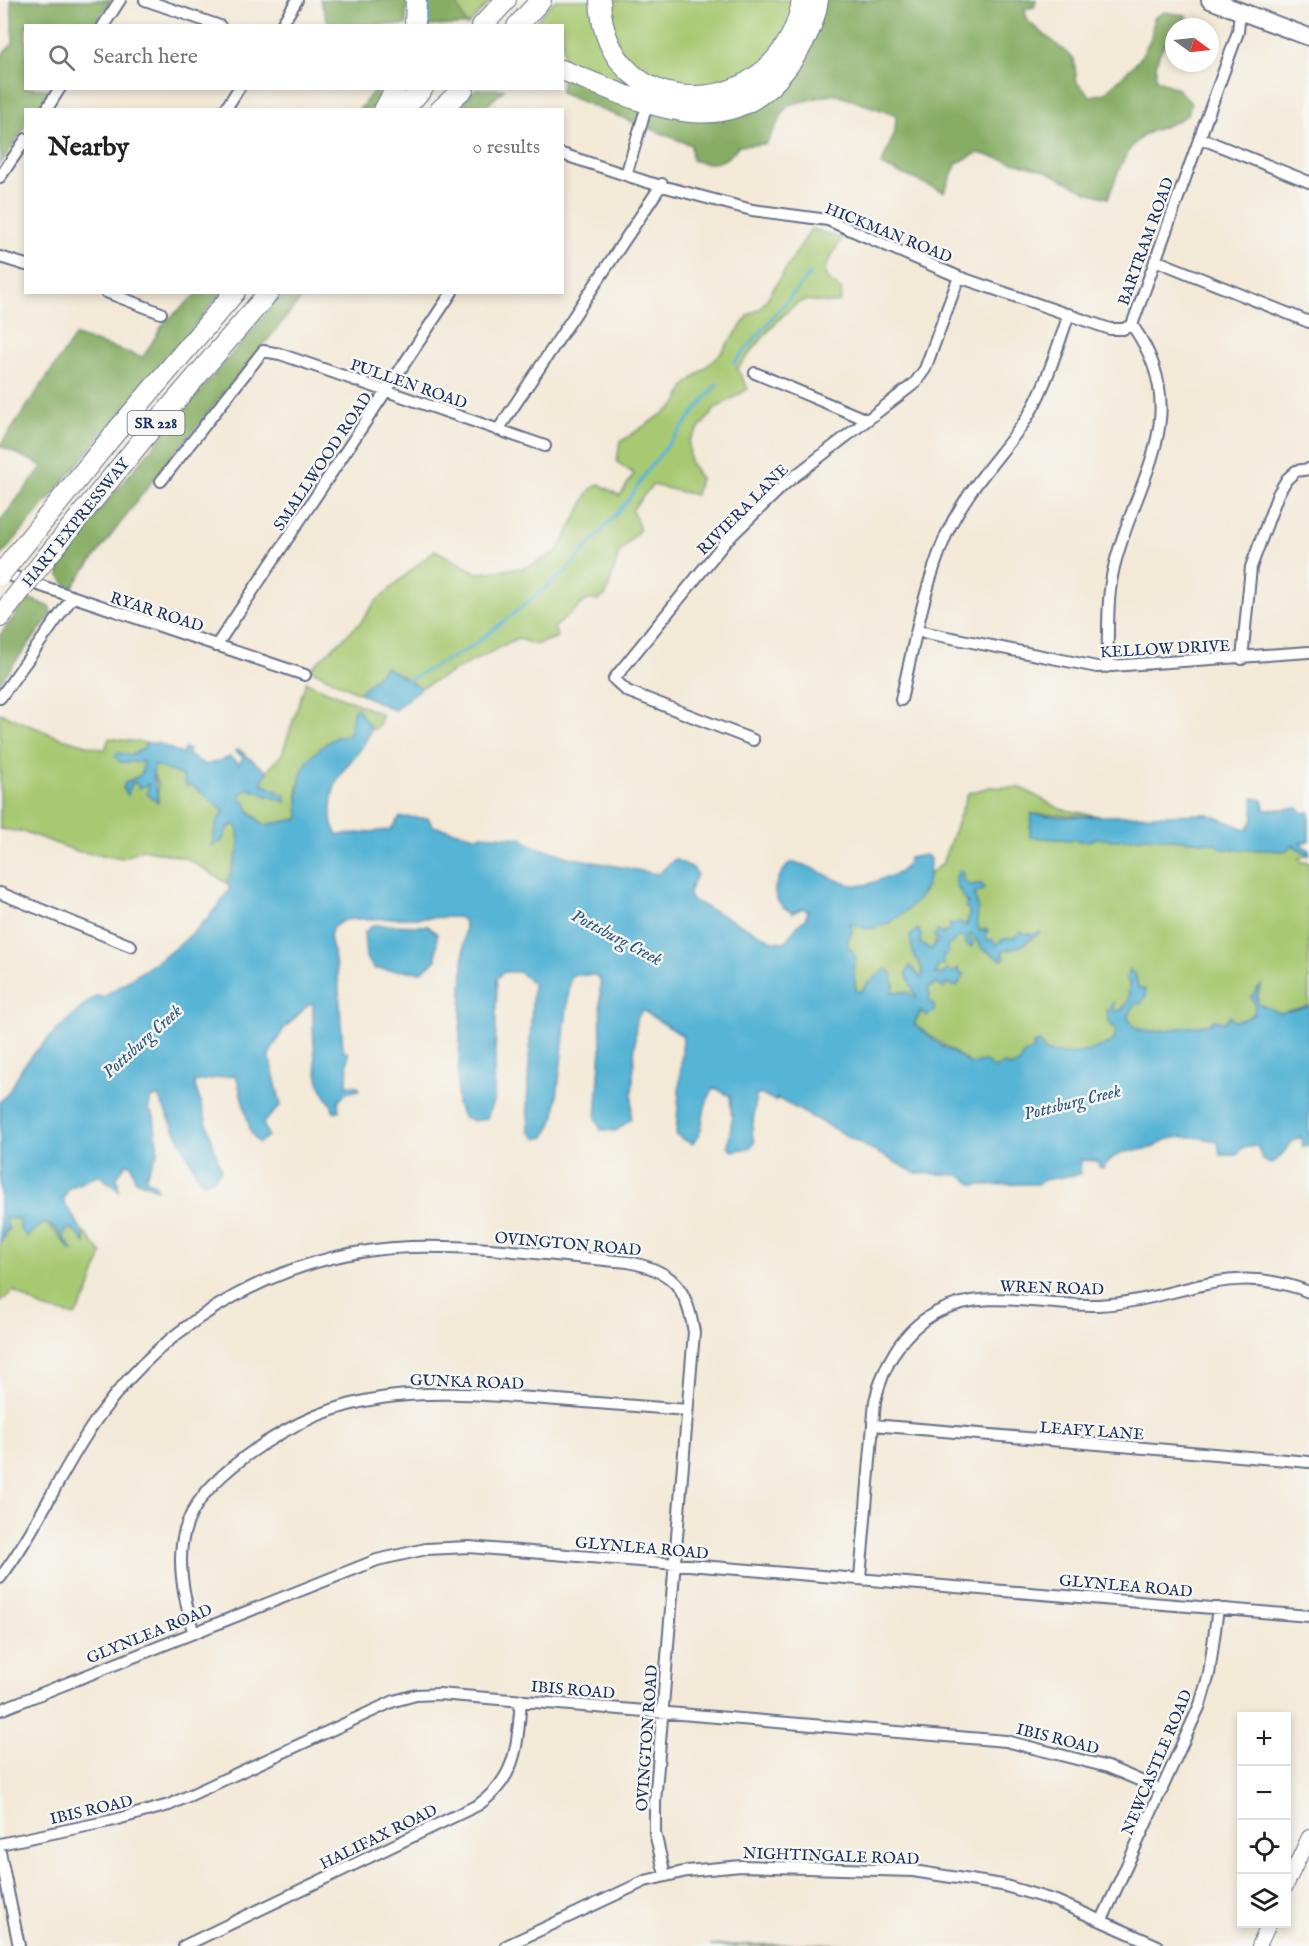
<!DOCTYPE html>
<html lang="en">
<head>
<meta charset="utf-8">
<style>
	:root { --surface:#fff; --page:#f2f2f2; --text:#202124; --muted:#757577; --line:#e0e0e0 }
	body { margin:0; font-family:"IM FELL English",serif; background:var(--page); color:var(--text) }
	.controls { position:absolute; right:18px; bottom:18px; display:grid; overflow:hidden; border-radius:0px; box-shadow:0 3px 9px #0003 }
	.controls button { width:54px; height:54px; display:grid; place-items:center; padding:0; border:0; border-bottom:2px solid var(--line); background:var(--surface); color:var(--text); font:30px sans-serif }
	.compass { position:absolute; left:1165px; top:18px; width:54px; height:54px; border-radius:50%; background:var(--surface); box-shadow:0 3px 9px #0003; rotate:105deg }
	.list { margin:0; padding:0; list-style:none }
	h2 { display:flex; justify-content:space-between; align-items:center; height:78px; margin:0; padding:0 24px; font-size:26px }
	h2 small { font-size:20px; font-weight:400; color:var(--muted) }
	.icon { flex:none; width:33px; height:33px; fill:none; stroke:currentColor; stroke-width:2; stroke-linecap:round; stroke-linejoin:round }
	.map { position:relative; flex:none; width:1309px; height:1946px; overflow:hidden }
	.search { position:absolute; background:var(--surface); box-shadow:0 3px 9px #0003; left:24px; top:24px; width:540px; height:66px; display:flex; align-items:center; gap:15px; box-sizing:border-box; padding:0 21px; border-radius:0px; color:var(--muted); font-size:22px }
	.panel { position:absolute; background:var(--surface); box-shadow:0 3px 9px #0003; left:24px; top:108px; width:540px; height:186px; border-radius:0px }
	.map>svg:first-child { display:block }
	.green { fill:#a8c972; stroke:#627c68; stroke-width:1.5 }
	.forest { fill:#86ad64; stroke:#506e61; stroke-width:1.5 }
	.water { fill:#57b4d5; stroke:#39729a; stroke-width:1.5 }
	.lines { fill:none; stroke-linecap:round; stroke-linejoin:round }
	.stream { stroke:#57b4d5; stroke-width:3 }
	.minor-casing { stroke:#677088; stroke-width:14 }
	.tertiary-casing { stroke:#677088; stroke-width:16 }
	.primary-casing { stroke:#677088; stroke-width:20 }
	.motorway-casing { stroke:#677088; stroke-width:22 }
	.minor { stroke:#fff; stroke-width:10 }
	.tertiary { stroke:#fff; stroke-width:14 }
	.primary { stroke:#fff; stroke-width:16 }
	.motorway { stroke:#fff; stroke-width:20 }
	.motorway-bridge-casing { stroke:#677088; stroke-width:22; stroke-linecap:butt }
	.motorway-bridge { stroke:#fff; stroke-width:20 }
	.labels { text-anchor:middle; stroke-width:5; stroke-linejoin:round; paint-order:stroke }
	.shield { fill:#f6f6f2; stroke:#5d6b8a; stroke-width:1.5 }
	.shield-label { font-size:15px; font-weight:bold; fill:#1b2f5e }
	.street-label { font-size:16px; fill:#1b2f5e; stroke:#f6f6f2 }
	.water-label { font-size:18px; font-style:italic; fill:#2d5782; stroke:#f6f6f2 }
</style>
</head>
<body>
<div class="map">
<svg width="1309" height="1946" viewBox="0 0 1309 1946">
	<rect width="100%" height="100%" fill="#f6f6f2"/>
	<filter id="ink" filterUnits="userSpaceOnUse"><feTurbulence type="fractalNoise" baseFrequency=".0167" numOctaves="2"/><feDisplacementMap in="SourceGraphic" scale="12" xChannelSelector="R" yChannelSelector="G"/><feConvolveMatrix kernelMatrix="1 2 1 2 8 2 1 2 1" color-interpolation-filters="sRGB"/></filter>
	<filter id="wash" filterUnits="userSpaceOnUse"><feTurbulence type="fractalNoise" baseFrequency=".008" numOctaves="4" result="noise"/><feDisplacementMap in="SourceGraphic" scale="24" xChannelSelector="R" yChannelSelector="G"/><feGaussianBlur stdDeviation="1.35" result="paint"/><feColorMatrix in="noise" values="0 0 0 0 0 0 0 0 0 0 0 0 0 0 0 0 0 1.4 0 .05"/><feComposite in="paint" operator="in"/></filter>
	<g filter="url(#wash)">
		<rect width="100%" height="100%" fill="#f3e9d7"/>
		<!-- green -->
		<path class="green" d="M 455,0 L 492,0 L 467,26 Z
			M 555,0 L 596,0 L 597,16 L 649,90 L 645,98 L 563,63 L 562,26 L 531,26 Z
			M 605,0 L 797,0 L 794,15 L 763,65 L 698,93 L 645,77 L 620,49 Z
			M 811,229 L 842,238 L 825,268 L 827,279 L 842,290 L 840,302 C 825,307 815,298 803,301 C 784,307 751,353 737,369 L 748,389 L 716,408 L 689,441 L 690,462 L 700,478 L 696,495 L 652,485 L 632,510 L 640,529 L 619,553 L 606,595 L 599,600 L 587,600 L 554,628 L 558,637 L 535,645 L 518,638 L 421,688 L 386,667 L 359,693 L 310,669 L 361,622 L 375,602 L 435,550 L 477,573 L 528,567 L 559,550 L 590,490 L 599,484 L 620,496 L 634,474 L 617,462 L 620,442 L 676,405 L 685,386 L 721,353 L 749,315 L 761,308 Z
			M 306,682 L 381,714 L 380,723 L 375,729 L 371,729 L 357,709 L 349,735 L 297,786 L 299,819 L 264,825 L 239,800 L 242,793 L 249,789 L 286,802 L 285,796 L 261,783 L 262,777 L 282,754 Z
			M 0,713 L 58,737 L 105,750 L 109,738 L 146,743 L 143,749 L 131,755 L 117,753 L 120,762 L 144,761 L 141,775 L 125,783 L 127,794 L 132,783 L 150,784 L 148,794 L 158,802 L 158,785 L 152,771 L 154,764 L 183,776 L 186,786 L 191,785 L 221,808 L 224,814 C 214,824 217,829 222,841 L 224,833 L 234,824 C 250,837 232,868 227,883 L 186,858 L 143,849 L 123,858 L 79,852 L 25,832 L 0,829 Z
			M 990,787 L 1021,788 L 1060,809 L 1099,816 L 1031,814 L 1030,837 L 1087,841 L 1097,838 L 1115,840 L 1148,837 L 1215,843 L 1223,849 L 1268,850 L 1284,851 L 1293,845 L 1309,855 L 1299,858 L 1301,862 L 1309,862 L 1309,1006 L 1280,1013 L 1258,1004 L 1257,987 L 1254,1014 C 1243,1021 1226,1026 1213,1020 L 1211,1024 L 1150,1032 L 1135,1028 L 1127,1016 C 1136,1003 1139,993 1136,976 L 1129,975 L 1128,1001 L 1122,1010 L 1113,1011 L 1112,1003 L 1109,1021 L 1116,1030 L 1115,1040 C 1083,1058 1068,1056 1034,1049 L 1019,1064 L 1009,1067 L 1005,1064 L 994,1068 L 984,1061 L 971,1064 L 914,1024 L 928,1001 L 928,988 C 938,982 949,981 960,974 L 935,974 L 947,947 L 959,937 L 968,938 L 971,934 L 983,949 L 1002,960 L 1004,949 L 1010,950 L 1032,939 L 1032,935 L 1001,940 L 997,945 L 989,942 L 985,935 L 987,929 L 979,930 C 973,916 971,897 981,884 L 969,885 L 962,880 L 964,874 L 957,886 L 970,911 L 966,926 L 941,934 L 938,931 L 932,950 L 920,943 L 919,939 L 912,939 C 913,954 921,962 923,976 L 920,977 L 914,972 L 917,998 L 903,992 L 891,992 L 875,981 L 867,983 L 861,992 L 856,990 L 853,969 L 855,958 L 847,943 L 852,931 L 850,922 L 889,923 L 924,892 L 930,873 L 942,864 L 968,793 Z
			M 5,1218 L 20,1219 L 27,1236 L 43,1222 C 59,1231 59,1240 72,1249 L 64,1239 L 65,1231 L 72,1228 L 85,1242 L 84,1232 L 102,1254 L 87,1296 L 75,1316 L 42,1308 L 14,1291 L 0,1302 L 0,1243 L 5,1236 Z"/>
		<!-- forest -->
		<path class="forest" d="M 11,0 L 111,0 L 94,25 L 26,26 L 26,88 L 51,89 L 37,109 L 26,110 L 25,127 L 0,164 L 0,57 L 13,43 Z
			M 320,0 L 407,0 L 406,25 L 329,25 Z
			M 421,0 L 455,0 L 466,25 L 421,26 Z
			M 825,0 L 1036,0 L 1034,7 L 1024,9 L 1028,21 L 1074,59 L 1077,83 L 1091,96 L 1105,93 L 1139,60 L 1151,38 L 1154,18 L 1164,12 L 1186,15 L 1189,27 L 1174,27 L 1174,35 C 1160,44 1154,64 1156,79 L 1178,89 L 1191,103 L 1188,114 C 1176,124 1164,126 1150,132 C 1125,143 1118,175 1108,198 L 1087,192 L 1046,171 L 978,153 L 957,163 L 944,192 L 881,165 L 895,132 L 896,115 L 834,94 L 788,105 L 766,144 L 738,146 C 726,164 712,166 692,160 L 691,145 L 560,93 L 563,78 L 715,120 Z
			M 375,89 L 387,89 L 375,109 L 359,110 Z
			M 476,89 L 505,89 L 483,109 L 456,110 Z
			M 198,293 L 222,293 L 0,557 L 0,521 L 43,466 L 0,446 L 75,336 L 143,357 L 164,323 Z
			M 283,293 L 306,293 L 156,476 L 70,590 L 59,576 L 60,557 Z
			M 28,598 L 50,607 L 51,615 L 0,682 L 0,635 Z
			M 836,1944 L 860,1946 L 710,1946 L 728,1945 Z"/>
		<!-- water -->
		<path class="water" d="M 386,667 L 421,688 L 394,710 L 359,693 Z
			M 357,708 L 371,729 C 360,763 333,764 331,808 C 331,819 331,825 337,835 L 390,830 L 400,817 L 428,818 L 433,826 L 480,837 L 481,835 L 522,838 C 534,850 552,849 568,857 L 658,874 L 675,859 L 693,868 L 697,874 L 689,892 L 690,899 L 773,941 L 785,942 L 800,923 L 805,920 L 808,911 L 803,908 L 793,913 C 768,900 771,883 790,863 C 815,862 836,888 862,885 C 870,885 878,880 885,878 C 898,874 905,872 909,858 L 925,855 L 930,858 C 930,869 929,880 924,890 C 916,907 882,933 863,928 C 859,928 854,924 850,923 L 852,931 L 847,943 L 856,958 L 853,969 L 856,990 L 861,992 C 868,982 877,978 885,969 L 891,971 L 894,986 L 892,992 L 908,992 L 917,998 L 906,974 L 910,966 L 920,977 L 923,976 L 921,965 L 913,954 L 910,936 L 918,929 L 921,935 L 920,943 L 932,950 L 938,940 L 934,935 L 938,931 L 942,934 L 950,930 L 949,925 L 960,922 L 967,926 L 970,911 L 965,907 L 968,903 L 957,886 L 955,878 L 959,872 L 963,871 L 963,880 L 970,885 L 981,884 L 984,887 L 983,890 L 975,892 L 974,896 C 982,910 974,917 979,930 L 989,931 L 985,935 L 988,941 L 992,939 L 997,945 L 1001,940 L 1015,937 L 1020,932 L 1032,935 L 1041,932 L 1021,946 L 1004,950 L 1001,955 L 1005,958 L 1002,960 L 983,949 L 971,934 L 968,938 L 973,942 L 972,947 L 965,944 L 964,938 L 959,937 L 947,947 L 949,952 L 946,955 L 943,955 L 944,965 L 939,965 L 935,974 L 943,974 L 948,969 L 953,973 L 958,968 L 960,974 L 964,974 L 957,987 L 947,983 L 943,988 L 936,983 L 928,988 L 930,996 L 928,1001 L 934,1004 L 934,1011 L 927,1016 L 920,1011 L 914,1024 L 940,1045 L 971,1064 L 984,1061 L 994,1068 L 1005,1064 L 1009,1067 L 1019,1064 L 1024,1054 L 1034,1049 L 1033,1044 L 1040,1042 L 1044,1051 C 1070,1057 1091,1053 1114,1040 L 1116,1030 L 1109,1021 L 1107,1011 L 1114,1002 L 1113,1011 L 1122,1010 L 1128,1001 L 1130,984 L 1126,979 L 1129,969 L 1136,976 L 1138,988 L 1145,989 L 1146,996 L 1141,1004 L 1136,1003 L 1127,1017 L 1135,1028 L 1150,1032 L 1211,1024 L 1213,1020 L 1225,1022 L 1230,1016 L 1233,1021 L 1245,1019 L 1254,1014 L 1255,1005 L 1251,997 L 1262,984 L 1256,999 L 1259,1004 L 1280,1013 L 1309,1006 L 1309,1145 L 1303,1147 L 1301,1137 C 1286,1141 1284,1159 1270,1164 L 1263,1160 L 1257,1146 L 1242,1148 L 1237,1155 L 1220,1155 L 1218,1142 C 1202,1137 1178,1134 1162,1142 C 1158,1144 1159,1146 1154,1147 C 1135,1153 1117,1147 1103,1168 L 1100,1168 L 1097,1161 L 1081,1160 L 1080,1174 L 1044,1180 L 1038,1184 L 974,1185 L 959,1175 L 915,1173 L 777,1098 L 775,1101 L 764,1095 L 756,1095 L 752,1134 L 755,1141 L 750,1148 L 732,1151 L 728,1145 L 732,1119 L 730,1096 L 715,1088 C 698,1107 708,1129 692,1144 L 676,1135 L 683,1036 L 642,1010 L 636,1021 L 631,1119 L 616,1131 L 601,1130 L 596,1119 L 601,1048 L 600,979 L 594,975 L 573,975 L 570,981 L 555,1116 L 545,1137 L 537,1139 L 529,1131 L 527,1103 L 533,983 L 519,972 L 504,972 L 497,978 L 494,1099 L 487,1118 L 475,1121 L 463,1117 L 457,1104 L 465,922 L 458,917 L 358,919 L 344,920 L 333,927 L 330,936 L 338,975 L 343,1050 L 348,1053 L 347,1085 L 358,1086 L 359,1090 L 346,1093 L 338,1102 L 339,1111 L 334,1112 C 332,1103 328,1100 323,1092 C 313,1072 313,1027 313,1004 L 309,1004 L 283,1030 L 269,1055 L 281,1105 L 263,1123 L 268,1136 L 259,1143 L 251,1133 L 237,1078 L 234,1075 L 194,1082 L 221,1169 L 214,1179 L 205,1182 L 199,1179 L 158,1096 L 150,1098 L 149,1110 L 154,1116 L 158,1152 L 146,1175 L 147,1181 L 156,1184 L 157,1189 L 135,1180 L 131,1164 L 126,1164 L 117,1177 L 119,1191 L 99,1175 L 69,1188 L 63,1200 C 70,1215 84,1226 85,1243 L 72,1228 L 65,1231 L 64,1239 L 73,1250 L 70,1250 L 56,1229 L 43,1222 L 27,1237 L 20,1229 L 20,1219 L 5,1218 L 9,1230 L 4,1232 L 5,1236 L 0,1243 L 0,1102 C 10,1093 14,1083 20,1071 C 31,1053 79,1009 96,996 L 103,997 C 155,962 194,943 230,889 L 227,883 L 239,848 L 238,828 L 234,824 L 229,826 L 222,841 L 211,846 L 217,822 L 224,811 L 191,785 L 186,786 L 183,776 L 154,765 C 150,777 159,789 158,803 L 147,794 L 149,784 L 139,788 L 136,783 L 132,783 L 128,795 L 123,788 L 125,783 L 141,775 L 144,762 L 120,762 L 115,756 L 117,753 L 131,755 L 143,749 L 146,743 L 158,743 L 182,754 L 185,748 L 189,750 L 188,755 L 206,765 L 230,757 L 239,764 L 243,757 L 235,751 L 238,749 L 267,772 L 261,783 L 285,796 L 286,802 L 249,789 L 242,793 L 239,800 L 246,802 L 249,812 L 264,825 L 299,819 C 298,787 295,767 323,746 C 332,739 337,735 349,735 L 354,709 Z
			M 1253,798 L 1263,800 L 1264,810 L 1298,808 L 1303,813 L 1309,812 L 1309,841 L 1300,843 L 1309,850 L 1309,855 L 1293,845 L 1285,851 L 1268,850 L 1223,849 L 1215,843 L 1148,837 L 1115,840 L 1097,838 L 1087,841 L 1030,837 L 1031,814 L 1061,817 L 1208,814 L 1246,829 C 1256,821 1253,809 1253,798 Z
			M 373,925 L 428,926 L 437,934 L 436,960 L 421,972 L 375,969 L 366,958 L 364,933 Z"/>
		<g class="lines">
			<!-- stream -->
			<path class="stream" d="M 429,26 L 429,0
				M 734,363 L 810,274
				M 406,681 L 470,648 L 567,571 L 629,499 L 647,471 L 717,384"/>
		</g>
	</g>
	<g filter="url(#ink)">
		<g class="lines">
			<!-- minor casing -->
			<g class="minor-casing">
				<path id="minor" d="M 145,0 L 220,26
					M 103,26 L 120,0
					M 281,26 L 297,0
					M 46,110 L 60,88
					M 225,110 L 239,88
					M 1200,138 L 1309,182
					M 562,154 L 647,182 L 752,210 L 828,220 L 959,277 L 1110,329 L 1123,329 L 1132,325
					M 626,175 L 644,115
					M 0,177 L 26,139
					M 0,257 L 26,265
					M 1155,260 L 1309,322
					M 106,292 L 161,313
					M 755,373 L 867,420
					M 498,430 L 662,184
					M 161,481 L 263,351 L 280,354 L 545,446
					M 0,572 L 305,675
					M 917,631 L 1097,667 L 1309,652
					M 216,646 L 452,292
					M 1242,659 L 1251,567 L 1278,494 L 1287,479 L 1296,471 L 1309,469
					M 1107,667 C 1109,634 1106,599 1114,567 C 1136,477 1196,415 1132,325 L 1238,32 L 1240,11
					M 0,698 L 72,598
					M 901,700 C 914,644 924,586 947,533 C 966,491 997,460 1023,424 C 1045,391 1056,351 1069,314
					M 753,740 L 627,691 L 614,679 L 726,541 L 786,483 L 915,383 L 925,369 L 959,277
					M 0,893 L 131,946
					M 873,1425 L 1309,1462
					M 0,1578 C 39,1527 62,1467 99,1416 C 170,1316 288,1251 411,1247 C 483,1245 556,1256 628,1262 C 674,1271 686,1287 694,1332 L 655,1802 L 655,1833 L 665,1875
					M 860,1578 L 875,1401 C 883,1366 902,1331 935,1313 C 987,1286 1043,1307 1098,1305 C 1175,1302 1226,1259 1309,1292
					M 193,1631 C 171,1548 174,1510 246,1456 C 341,1386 420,1390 532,1398 C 584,1402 635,1406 687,1410
					M 0,1710 L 377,1560 L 426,1549 L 469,1547 L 1309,1616
					M 0,1844 L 110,1821 L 169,1805 L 394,1701 L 416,1695 L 439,1694 L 1006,1741 L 1108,1767 L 1162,1790
					M 0,1852 L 19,1946
					M 1102,1920 L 1200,1705 L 1209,1674 L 1218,1608
					M 184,1946 L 478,1805 C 518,1777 517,1744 521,1700
					M 506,1946 L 645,1881 L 687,1871 L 741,1866 L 913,1871 L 1002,1885 L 1056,1901 L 1158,1946"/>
			</g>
			<!-- tertiary casing -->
			<g class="tertiary-casing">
				<path id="tertiary" d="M 1286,1886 L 1309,1837
					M 1259,1946 L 1269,1924"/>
			</g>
			<!-- primary casing -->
			<g class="primary-casing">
				<path id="primary" d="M 1210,0 L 1309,37"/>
			</g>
			<!-- motorway casing -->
			<g class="motorway-casing">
				<path id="motorway" d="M 600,0 C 605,132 784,124 802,0
					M 415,26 L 416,0
					M 482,26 L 506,0
					M 517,26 L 541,0
					M 562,70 C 635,98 724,150 785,70 C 801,49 814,27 818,0
					M 384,110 L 396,88
					M 403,110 L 423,88
					M 440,110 L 464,88
					M 20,550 L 119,428 L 235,292
					M 46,558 L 147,434 L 269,292
					M 0,617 L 10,604"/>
			</g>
			<!-- minor -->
			<use href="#minor" class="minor"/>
			<!-- tertiary -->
			<use href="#tertiary" class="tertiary"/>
			<!-- primary -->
			<use href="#primary" class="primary"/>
			<!-- motorway -->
			<use href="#motorway" class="motorway"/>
			<!-- motorway-bridge casing -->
			<g class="motorway-bridge-casing">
				<path id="motorway-bridge" d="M 0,575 L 20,550
					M 10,604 L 46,558"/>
			</g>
			<!-- motorway-bridge -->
			<use href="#motorway-bridge" class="motorway-bridge"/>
		</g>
	</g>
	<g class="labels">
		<!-- shield labels -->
		<rect class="shield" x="127.5" y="411" width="57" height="24" rx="4.5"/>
		<g class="shield-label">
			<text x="156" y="428">SR 228</text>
		</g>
		<!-- street labels -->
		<g class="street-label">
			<text transform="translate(889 232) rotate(22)" y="6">HICKMAN ROAD</text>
			<text transform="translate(1145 241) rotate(-70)" y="6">BARTRAM ROAD</text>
			<text transform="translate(409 383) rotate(19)" y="6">PULLEN ROAD</text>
			<text transform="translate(322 461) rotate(-56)" y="6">SMALLWOOD ROAD</text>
			<text transform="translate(742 509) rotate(-45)" y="6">RIVIERA LANE</text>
			<text transform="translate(75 522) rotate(-51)" y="6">HART EXPRESSWAY</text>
			<text transform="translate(157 611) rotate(18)" y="6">RYAR ROAD</text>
			<text transform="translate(1165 648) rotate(-3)" y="6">KELLOW DRIVE</text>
			<text transform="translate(568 1243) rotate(5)" y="6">OVINGTON ROAD</text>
			<text transform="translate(1052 1287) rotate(2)" y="6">WREN ROAD</text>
			<text transform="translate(467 1381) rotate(2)" y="6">GUNKA ROAD</text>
			<text transform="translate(1092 1430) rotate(4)" y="6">LEAFY LANE</text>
			<text transform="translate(642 1547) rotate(5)" y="6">GLYNLEA ROAD</text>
			<text transform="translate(1126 1585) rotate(5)" y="6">GLYNLEA ROAD</text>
			<text transform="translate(149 1633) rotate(-22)" y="6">GLYNLEA ROAD</text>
			<text transform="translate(573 1689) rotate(5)" y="6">IBIS ROAD</text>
			<text transform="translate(646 1738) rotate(-86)" y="6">OVINGTON ROAD</text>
			<text transform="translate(1058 1738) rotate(14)" y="6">IBIS ROAD</text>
			<text transform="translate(1156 1762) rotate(-67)" y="6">NEWCASTLE ROAD</text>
			<text transform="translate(91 1809) rotate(-13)" y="6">IBIS ROAD</text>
			<text transform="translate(378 1836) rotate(-26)" y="6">HALIFAX ROAD</text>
			<text transform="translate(831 1855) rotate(2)" y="6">NIGHTINGALE ROAD</text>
		</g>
		<!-- water labels -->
		<g class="water-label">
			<text transform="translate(617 937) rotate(28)" y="6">Pottsburg Creek</text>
			<text transform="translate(142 1041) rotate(-42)" y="6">Pottsburg Creek</text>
			<text transform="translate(1072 1102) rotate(-14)" y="6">Pottsburg Creek</text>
		</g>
	</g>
</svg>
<div class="controls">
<button>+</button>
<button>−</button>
<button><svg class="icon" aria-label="locate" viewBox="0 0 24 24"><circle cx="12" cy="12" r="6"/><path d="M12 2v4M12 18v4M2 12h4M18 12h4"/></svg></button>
<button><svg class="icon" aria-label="layers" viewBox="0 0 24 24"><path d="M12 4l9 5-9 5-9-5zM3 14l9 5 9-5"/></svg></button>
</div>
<svg class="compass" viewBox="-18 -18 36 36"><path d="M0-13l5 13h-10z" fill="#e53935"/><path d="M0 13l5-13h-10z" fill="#757577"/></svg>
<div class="search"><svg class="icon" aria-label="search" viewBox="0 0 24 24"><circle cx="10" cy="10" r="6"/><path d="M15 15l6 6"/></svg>Search here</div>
<section class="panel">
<h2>Nearby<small>0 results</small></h2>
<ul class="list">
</ul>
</section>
</div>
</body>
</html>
